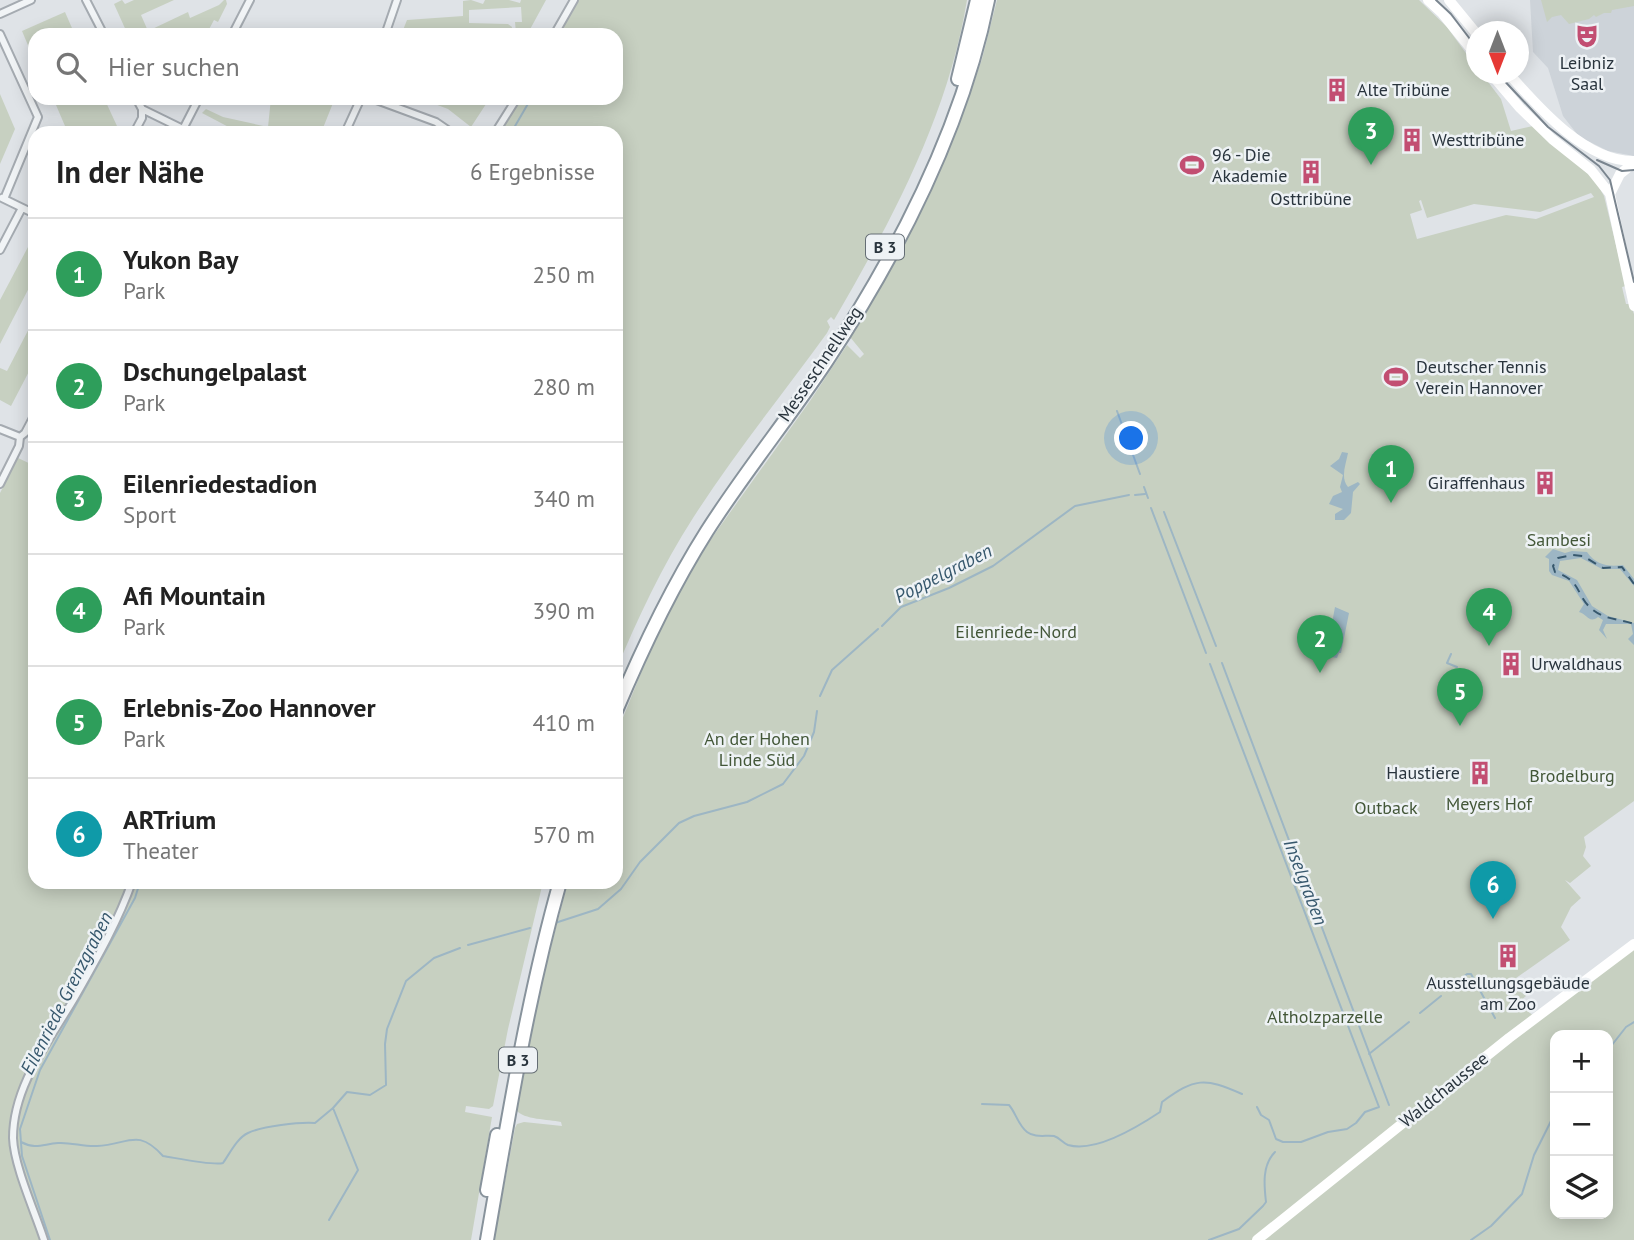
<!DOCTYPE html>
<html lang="de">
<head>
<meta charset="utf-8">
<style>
	:root { --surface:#fff; --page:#f2f2f2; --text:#222; --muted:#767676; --line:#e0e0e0; --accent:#7c3aed }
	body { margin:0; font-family:"PT Sans",sans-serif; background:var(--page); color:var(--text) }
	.controls { position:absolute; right:21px; bottom:21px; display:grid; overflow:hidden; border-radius:14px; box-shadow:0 4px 18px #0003 }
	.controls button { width:63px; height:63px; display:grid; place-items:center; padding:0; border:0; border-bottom:2px solid var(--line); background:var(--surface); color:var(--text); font:35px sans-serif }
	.compass { position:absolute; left:1466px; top:21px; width:63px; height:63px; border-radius:50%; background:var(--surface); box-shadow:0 4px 18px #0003; rotate:180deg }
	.you { position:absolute; left:1132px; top:439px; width:24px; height:24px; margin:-18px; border:5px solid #fff; border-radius:50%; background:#1a73e8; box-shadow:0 0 0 10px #1a73e833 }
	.badge { display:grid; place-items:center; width:46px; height:46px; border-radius:50%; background:var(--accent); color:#fff; font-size:23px; font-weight:700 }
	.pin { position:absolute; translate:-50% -58px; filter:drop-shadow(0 2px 4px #0008) }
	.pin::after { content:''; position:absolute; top:37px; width:24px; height:21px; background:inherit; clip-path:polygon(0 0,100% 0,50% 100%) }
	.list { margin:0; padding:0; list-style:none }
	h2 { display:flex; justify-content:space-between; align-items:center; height:91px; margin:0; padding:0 28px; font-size:30px }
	h2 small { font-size:23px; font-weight:400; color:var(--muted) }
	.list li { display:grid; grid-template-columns:46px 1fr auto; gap:21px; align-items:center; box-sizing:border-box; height:112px; padding:0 28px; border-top:2px solid var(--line) }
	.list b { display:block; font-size:26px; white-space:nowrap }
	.list p { margin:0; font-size:23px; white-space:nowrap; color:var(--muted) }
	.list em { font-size:23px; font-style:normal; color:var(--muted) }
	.icon { flex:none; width:38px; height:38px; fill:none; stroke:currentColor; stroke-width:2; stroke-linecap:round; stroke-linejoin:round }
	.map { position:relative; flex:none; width:1634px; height:1240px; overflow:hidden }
	.search { position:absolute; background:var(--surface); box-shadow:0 4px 18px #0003; left:28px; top:28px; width:595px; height:77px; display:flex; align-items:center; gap:18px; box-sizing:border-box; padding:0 24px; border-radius:21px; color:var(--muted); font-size:26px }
	.panel { position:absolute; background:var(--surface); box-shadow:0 4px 18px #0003; left:28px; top:126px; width:595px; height:763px; border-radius:21px }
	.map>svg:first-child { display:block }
	.built { fill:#cdd3d9 }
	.green { fill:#c7d0c1; fill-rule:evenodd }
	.water { fill:#9db6c4 }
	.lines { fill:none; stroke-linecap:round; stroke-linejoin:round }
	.stream { stroke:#9db6c4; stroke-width:2 }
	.ferry { stroke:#37586d; stroke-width:2; stroke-dasharray:9 7; stroke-linecap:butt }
	.street-casing { stroke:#a5abb1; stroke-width:10 }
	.highway-casing { stroke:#88939c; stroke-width:16 }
	.street { stroke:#f1f4f6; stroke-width:6 }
	.secondary { stroke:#fff; stroke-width:10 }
	.highway { stroke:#fff; stroke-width:12 }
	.tram { stroke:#7a858f; stroke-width:2 }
	.labels { text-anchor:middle; stroke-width:5; stroke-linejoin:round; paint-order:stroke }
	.shield { fill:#eef2f5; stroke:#646d74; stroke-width:2 }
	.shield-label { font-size:16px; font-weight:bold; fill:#29343d }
	.poi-label { font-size:18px; fill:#29343d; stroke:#eef2f5; text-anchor:start }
	.street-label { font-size:18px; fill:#29343d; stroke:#eef2f5 }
	.park-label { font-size:18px; fill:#435738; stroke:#eef2f5 }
	.water-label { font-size:19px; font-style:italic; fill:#37586d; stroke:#eef2f5 }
</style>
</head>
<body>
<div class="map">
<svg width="1634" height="1240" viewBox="0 0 1634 1240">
	<rect width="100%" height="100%" fill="#dfe3e7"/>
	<!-- built -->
	<path class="built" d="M 1530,0 L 1634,0 L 1634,156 L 1608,151 L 1586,140 L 1577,134 L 1563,116 L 1548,68 L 1533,52 Z"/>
	<!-- green -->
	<path class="green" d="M 122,0 L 125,4 L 134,0 L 174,0 L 141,15 L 148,31 L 188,12 L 190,18 L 219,5 L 224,0 L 226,0 L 227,4 L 218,22 L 214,20 L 206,35 L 128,35 L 114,4 Z
		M 471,0 L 483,4 L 485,0 L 509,0 L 520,3 L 521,0 L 546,0 L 528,33 L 516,33 L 515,22 L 522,22 L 521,7 L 469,10 L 469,23 L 508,24 L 512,27 L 511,34 L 409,32 L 409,35 L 401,35 L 407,20 L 463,16 L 463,1 Z
		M 574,0 L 967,0 C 948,116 892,220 834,320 L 831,317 L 827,321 L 830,327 L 827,333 C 782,395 734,454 693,518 C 662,566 638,618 616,670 L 616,133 L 495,133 L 517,98 L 616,98 L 616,35 L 554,35 Z
		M 997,0 L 1419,0 L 1447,27 L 1476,67 L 1476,74 L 1482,74 L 1501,99 L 1511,131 L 1533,126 L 1595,180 L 1604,196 L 1626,286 L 1622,287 L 1626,304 L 1630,304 L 1634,314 L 1634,801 L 1584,837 L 1586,847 L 1583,856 L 1591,866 L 1570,883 L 1565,880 L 1581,898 L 1571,907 L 1561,927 L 1570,940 L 1509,983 L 1526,996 L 1518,1003 L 1536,1018 L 1634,944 L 1634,1240 L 494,1240 L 515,1128 L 517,1124 L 524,1122 L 562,1126 L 561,1122 C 548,1119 524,1120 516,1110 L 536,1003 L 568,882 L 616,882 L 616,735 L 653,643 L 684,583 L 711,539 L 810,401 L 847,345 L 860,358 L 864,354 L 850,337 L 928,198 L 964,111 L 982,59 ZM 1591,193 L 1594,197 L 1536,219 L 1506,215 L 1417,239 L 1410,214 L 1422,210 L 1419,201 L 1421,200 L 1427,218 L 1474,204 L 1540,212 ZM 1555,1035 L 1608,1035 L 1608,1214 L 1555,1214 Z
		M 1541,0 L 1634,0 L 1634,6 L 1612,10 L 1611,13 L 1604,13 L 1596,17 L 1594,15 L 1589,19 L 1569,24 L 1561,15 L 1552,17 L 1547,22 Z
		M 65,12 L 75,35 L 35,35 L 35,62 L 22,31 Z
		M 0,94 L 15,129 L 0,164 Z
		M 53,98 L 104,98 L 117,126 L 112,133 L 68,133 Z
		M 271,98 L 335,98 L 321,133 L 240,133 L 202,113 L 206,109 L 223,117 L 268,127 Z
		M 419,98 L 490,98 L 471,127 L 448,109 Z
		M 28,247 L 35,251 L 35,285 L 31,284 L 0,344 L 0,300 Z
		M 35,317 L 35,360 L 11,406 L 0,400 L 0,368 L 7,371 Z
		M 18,458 L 35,466 L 35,882 L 543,882 L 508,1029 L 493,1106 L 489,1109 L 466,1106 L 465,1112 L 492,1117 L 471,1240 L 0,1240 L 0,493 Z"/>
	<!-- water -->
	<path class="water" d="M 1342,452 L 1348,453 C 1346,464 1340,478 1348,487 L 1358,482 L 1360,484 L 1353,492 L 1351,513 L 1344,520 L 1335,520 L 1335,514 L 1343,509 L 1329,504 L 1333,496 L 1342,492 L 1340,487 L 1343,475 L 1330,466 L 1339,459 Z
		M 1406,452 L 1401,466 L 1402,473 L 1395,475 L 1371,474 L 1371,471 L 1368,470 L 1372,454 L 1394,455 L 1398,458 L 1398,454 Z
		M 1553,549 L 1565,553 L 1572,551 L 1587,552 C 1596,565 1608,567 1623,565 L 1634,579 L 1634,586 L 1620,569 L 1602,569 L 1581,558 L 1560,561 L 1558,570 L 1577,580 L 1592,606 L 1608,616 L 1634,623 L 1634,645 L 1628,639 L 1633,634 L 1631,624 L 1606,624 L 1603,630 L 1607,639 L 1599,630 L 1603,620 L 1598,617 C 1589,624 1587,614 1579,612 L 1584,604 L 1569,581 L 1552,575 L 1549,571 L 1549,559 L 1545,557 Z
		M 1335,607 L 1349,613 L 1341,653 L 1339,653 L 1337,658 L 1326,656 Z"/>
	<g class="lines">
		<!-- stream -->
		<path class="stream" d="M 511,133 L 529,102
			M 1117,411 L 1140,474
			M 1144,487 L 1148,498
			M 1135,495 L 1145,494
			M 1151,508 L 1206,653
			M 1164,512 L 1216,646
			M 882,626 L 901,607 L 949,588 L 993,566 L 1075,506 L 1129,495
			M 1451,654 L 1447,663 L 1457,667
			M 1222,663 L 1389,1105
			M 1210,664 L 1379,1107 L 1365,1112 L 1356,1123 L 1347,1129 L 1328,1132 L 1301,1142 L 1283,1142 L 1276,1139 L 1269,1120 L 1261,1115 L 1257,1107
			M 820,696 L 832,670 L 878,629
			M 555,923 L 598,909 L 621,889 L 640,862 L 679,823 L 694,816 L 747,802 L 783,784 L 804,756 L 814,732 L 817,711
			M 468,945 L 530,928
			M 1451,987 L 1467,974 L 1471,974 L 1495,1018
			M 1420,1013 L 1441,996
			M 1608,1050 L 1626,1027 L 1634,1022
			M 1369,1054 L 1409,1022
			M 982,1104 L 1009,1105 C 1016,1113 1018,1125 1027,1132 C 1035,1138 1045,1135 1054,1136 C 1060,1138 1063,1143 1068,1145 C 1095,1153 1139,1126 1160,1112 L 1162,1102 C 1195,1078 1204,1077 1242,1094
			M 21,1142 C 36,1150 43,1144 58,1143 C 71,1142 84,1147 97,1146 C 128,1145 137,1127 163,1156 C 176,1158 214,1166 223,1163 C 230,1153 237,1138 248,1133 C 263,1126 299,1122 315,1123 L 333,1108 L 347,1092 L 370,1095 L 386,1085 L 385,1044 L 387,1029 L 406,981 L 434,958 L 460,948
			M 329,1220 L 358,1170 L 333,1108
			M 50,1240 L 22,1156 L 20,1129 L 40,1070 L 135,898 L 140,882
			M 1209,1240 L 1239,1229 L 1263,1206 L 1266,1202 C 1264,1185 1262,1165 1275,1152
			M 1471,1240 L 1491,1226 L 1522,1194 L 1534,1155 L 1555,1113"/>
		<!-- ferry -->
		<path class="ferry" d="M 1634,584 L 1622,567 L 1603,568 L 1583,556 L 1573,555 L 1558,558 L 1553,566 L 1555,572 C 1583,581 1575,596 1593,610 C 1606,620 1620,619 1634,624"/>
		<!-- street casing -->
		<g class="street-casing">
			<path id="street" d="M 86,0 L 104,35
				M 0,14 L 31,0
				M 0,34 L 38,117 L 4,199
				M 232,35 L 250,0
				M 385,35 L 397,0
				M 554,35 L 574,0
				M 136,98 L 142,109 L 191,133
				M 371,98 L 436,122 L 452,133
				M 134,133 L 142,118 L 142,109
				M 181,133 L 199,98
				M 345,133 L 361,98
				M 495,133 L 517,98
				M 2,198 L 35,214
				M 0,250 L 22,208
				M 0,429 L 20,437
				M 0,484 L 19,446 L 20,437 L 25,433 L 35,414
				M 44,1240 C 35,1212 14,1166 13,1138 C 13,1085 50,1040 75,997 C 96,960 118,922 132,882"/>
		</g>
		<!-- highway casing -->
		<g class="highway-casing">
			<path id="highway" d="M 958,79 L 977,0
				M 616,711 C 642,649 671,588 707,531 C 744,473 788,419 826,362 C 898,253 962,129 988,0
				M 487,1190 L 497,1135
				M 487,1240 C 508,1120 527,999 560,882"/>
		</g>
		<!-- street -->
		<use href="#street" class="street"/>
		<!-- secondary -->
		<path class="secondary" d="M 1428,0 L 1442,13 L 1476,55
			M 1449,0 L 1476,33
			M 1491,74 L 1520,108 L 1552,139 L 1591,170 L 1610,194
			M 1509,74 C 1538,107 1586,162 1634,161
			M 1634,163 L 1620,174 L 1610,194 L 1634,306
			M 1257,1240 L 1509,1038 L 1634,944"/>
		<!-- highway -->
		<use href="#highway" class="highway"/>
		<!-- tram -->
		<path class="tram" d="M 1436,0 L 1451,14 L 1476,47
			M 1498,74 L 1548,127 L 1599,166 L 1610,180 L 1634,282
			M 1597,160 L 1622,171 L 1634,170"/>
	</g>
	<!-- icons -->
	<defs>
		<g id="theatre-bare" transform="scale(1.89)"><path d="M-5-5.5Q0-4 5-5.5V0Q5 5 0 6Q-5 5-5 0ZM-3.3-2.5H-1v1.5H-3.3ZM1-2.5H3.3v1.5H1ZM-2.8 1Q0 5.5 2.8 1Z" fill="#c24e72" stroke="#eef2f5" stroke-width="2.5" paint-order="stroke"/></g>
		<g id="building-bare" transform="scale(1.89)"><path d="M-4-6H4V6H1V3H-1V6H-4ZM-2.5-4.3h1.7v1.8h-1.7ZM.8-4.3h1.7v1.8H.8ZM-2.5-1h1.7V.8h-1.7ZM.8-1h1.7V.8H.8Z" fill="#c24e72" stroke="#eef2f5" stroke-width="2.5" paint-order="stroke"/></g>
		<g id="stadium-bare" transform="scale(1.89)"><path d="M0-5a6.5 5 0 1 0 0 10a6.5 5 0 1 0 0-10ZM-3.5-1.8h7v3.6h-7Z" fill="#c24e72" stroke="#eef2f5" stroke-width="2.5" paint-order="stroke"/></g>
	</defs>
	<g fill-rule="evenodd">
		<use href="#theatre-bare" x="1587" y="36"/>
		<use href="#building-bare" x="1337" y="90"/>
		<use href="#building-bare" x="1412" y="140"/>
		<use href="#stadium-bare" x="1192" y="165"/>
		<use href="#building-bare" x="1311" y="172"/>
		<use href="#stadium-bare" x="1396" y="377"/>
		<use href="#building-bare" x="1545" y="483"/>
		<use href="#building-bare" x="1511" y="664"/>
		<use href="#building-bare" x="1480" y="773"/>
		<use href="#building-bare" x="1508" y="956"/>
	</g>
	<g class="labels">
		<!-- shield labels -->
		<g class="shield">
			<rect x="866" y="234.5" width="38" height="25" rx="5"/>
			<rect x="499" y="1047.5" width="38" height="25" rx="5"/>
		</g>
		<g class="shield-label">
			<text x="885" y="253">B 3</text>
			<text x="518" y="1066">B 3</text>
		</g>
		<!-- poi labels -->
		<g class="poi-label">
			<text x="1587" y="69" text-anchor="middle">Leibniz<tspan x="1587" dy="21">Saal</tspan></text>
			<text x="1357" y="96">Alte Tribüne</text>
			<text x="1432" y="146">Westtribüne</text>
			<text x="1212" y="161">96 - Die<tspan x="1212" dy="21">Akademie</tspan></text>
			<text x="1311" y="205" text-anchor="middle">Osttribüne</text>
			<text x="1416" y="373">Deutscher Tennis<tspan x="1416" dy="21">Verein Hannover</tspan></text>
			<text x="1525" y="489" text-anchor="end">Giraffenhaus</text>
			<text x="1531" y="670">Urwaldhaus</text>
			<text x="1460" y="779" text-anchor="end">Haustiere</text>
			<text x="1508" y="989" text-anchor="middle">Ausstellungsgebäude<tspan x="1508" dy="21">am Zoo</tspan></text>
		</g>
		<!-- street labels -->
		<g class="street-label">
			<text transform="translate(820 364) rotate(-56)" y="6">Messeschnellweg</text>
			<text transform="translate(1444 1090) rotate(-39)" y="6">Waldchaussee</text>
		</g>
		<!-- park labels -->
		<g class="park-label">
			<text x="1559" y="546">Sambesi</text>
			<text x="1016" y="638">Eilenriede-Nord</text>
			<text x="757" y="745">An der Hohen<tspan x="757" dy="21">Linde Süd</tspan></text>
			<text x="1572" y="782">Brodelburg</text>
			<text x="1489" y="810">Meyers Hof</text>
			<text x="1386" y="814">Outback</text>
			<text x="1325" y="1023">Altholzparzelle</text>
		</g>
		<!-- water labels -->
		<g class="water-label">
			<text transform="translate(943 573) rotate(-27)" y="7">Poppelgraben</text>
			<text transform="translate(1306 882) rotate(69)" y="7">Inselgraben</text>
			<text transform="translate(66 993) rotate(-63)" y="7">Eilenriede Grenzgraben</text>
		</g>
	</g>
</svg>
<div class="controls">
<button>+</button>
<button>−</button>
<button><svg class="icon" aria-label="layers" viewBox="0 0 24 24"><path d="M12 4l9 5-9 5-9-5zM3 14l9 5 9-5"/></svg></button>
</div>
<svg class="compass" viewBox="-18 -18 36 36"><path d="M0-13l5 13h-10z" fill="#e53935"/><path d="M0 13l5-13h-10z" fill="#767676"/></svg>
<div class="you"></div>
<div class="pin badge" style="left:1391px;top:503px;background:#2e9e5b">1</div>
<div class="pin badge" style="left:1320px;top:673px;background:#2e9e5b">2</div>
<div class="pin badge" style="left:1371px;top:165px;background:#2e9e5b">3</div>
<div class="pin badge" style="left:1489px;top:646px;background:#2e9e5b">4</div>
<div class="pin badge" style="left:1460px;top:726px;background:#2e9e5b">5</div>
<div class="pin badge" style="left:1493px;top:919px;background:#0f9aa8">6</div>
<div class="search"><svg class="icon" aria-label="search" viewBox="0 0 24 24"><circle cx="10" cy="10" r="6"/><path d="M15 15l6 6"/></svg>Hier suchen</div>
<section class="panel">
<h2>In der Nähe<small>6 Ergebnisse</small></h2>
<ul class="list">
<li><span class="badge" style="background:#2e9e5b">1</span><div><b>Yukon Bay</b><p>Park</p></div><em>250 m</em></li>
<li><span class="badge" style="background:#2e9e5b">2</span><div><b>Dschungelpalast</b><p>Park</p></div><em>280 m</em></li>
<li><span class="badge" style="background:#2e9e5b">3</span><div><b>Eilenriedestadion</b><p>Sport</p></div><em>340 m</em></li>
<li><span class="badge" style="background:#2e9e5b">4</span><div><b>Afi Mountain</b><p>Park</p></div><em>390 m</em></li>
<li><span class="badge" style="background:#2e9e5b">5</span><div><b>Erlebnis-Zoo Hannover</b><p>Park</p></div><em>410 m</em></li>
<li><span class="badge" style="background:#0f9aa8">6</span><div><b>ARTrium</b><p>Theater</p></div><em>570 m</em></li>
</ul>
</section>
</div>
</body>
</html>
